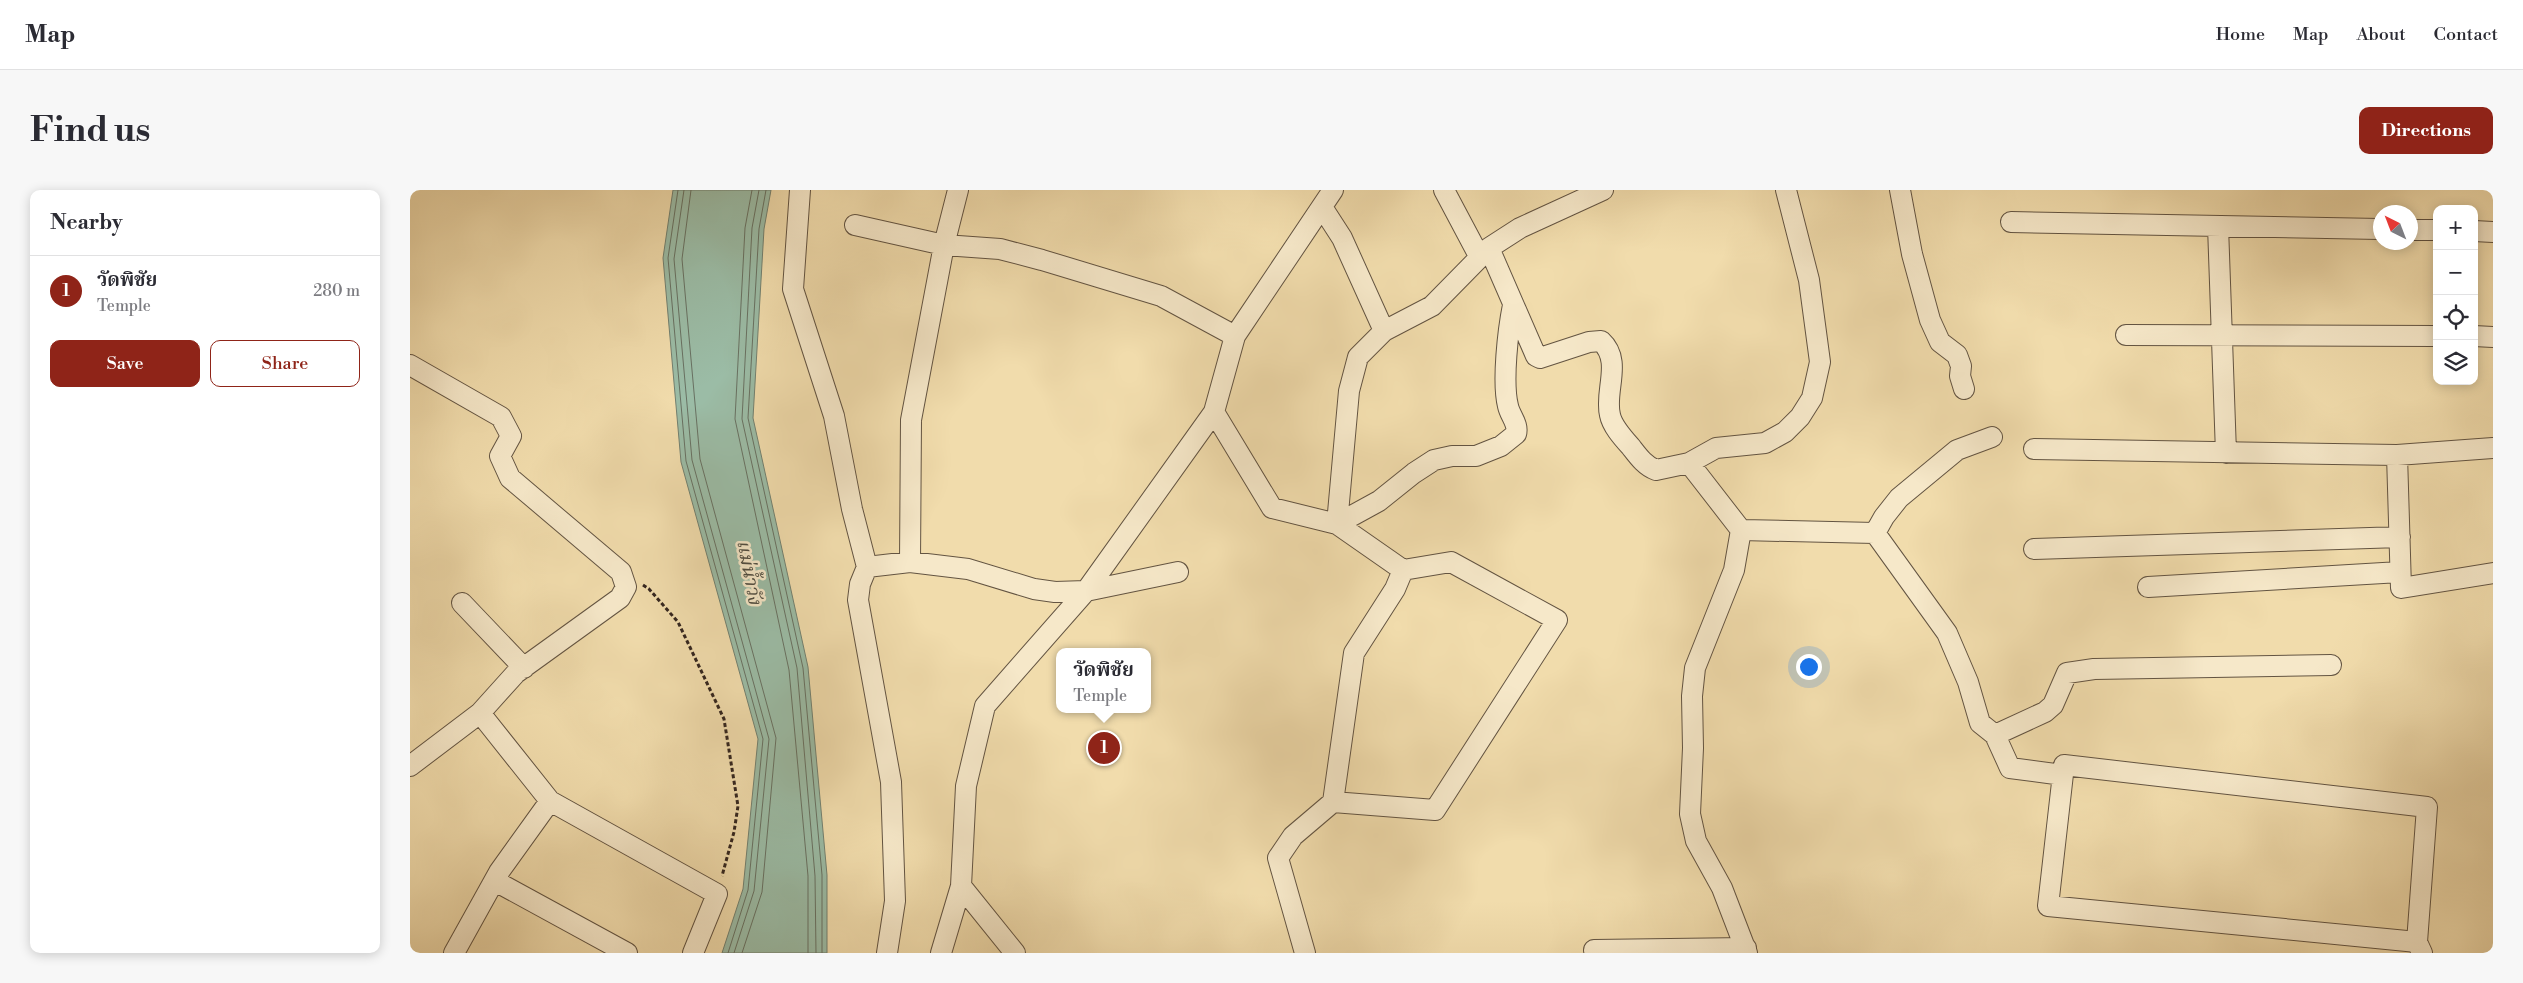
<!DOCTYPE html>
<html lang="en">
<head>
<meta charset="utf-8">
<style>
	:root { --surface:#fff; --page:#f7f7f7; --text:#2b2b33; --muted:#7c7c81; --line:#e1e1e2; --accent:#8f2418 }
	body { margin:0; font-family:"Libre Bodoni","Noto Serif Thai",serif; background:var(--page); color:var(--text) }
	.controls { position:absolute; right:15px; top:15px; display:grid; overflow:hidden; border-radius:10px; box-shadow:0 2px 12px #0003 }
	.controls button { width:45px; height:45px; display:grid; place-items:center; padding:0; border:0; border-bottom:1px solid var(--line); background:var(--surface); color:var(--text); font:25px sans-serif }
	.compass { position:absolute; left:1963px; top:15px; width:45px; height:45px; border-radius:50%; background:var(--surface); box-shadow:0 2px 12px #0003; rotate:318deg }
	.you { position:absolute; left:1398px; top:476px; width:18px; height:18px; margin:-12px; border:4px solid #fff; border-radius:50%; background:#1a73e8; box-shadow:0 0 0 8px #1a73e833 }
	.badge { display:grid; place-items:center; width:32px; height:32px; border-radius:50%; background:var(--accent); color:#fff; font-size:16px; font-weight:700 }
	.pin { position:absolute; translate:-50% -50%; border:2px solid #fff; box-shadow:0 1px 5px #0006 }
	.popup { position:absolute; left:646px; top:458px; width:95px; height:65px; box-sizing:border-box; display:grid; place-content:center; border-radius:10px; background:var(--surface); filter:drop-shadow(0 1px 4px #0005); font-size:16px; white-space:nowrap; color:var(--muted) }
	.popup b { font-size:19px; color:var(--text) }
	.popup::after { content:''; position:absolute; left:50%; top:100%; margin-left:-10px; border:10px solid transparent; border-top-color:var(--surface) }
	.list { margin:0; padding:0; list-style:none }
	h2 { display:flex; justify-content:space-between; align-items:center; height:65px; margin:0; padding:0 20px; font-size:21px }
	h2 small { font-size:16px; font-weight:400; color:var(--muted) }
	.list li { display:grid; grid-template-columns:32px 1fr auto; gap:15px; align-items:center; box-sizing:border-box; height:70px; padding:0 20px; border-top:1px solid var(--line) }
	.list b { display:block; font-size:19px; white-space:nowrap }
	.list p { margin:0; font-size:16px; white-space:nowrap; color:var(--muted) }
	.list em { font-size:16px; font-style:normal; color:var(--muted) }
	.actions { display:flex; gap:10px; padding:15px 20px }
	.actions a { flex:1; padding:11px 0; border:1px solid var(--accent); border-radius:10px; text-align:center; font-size:18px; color:var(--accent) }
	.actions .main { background:var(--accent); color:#fff }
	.icon { flex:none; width:28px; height:28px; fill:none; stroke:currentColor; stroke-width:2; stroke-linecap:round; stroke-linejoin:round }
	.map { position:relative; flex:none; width:2083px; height:763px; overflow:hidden; border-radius:10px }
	header { display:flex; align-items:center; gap:30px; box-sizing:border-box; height:70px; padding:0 25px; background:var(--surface); border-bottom:1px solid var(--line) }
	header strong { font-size:24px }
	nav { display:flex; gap:28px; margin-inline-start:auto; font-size:18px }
	.intro { display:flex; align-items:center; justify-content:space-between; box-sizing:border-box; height:120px; padding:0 30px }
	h1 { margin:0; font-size:35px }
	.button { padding:12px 22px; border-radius:10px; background:var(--accent); color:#fff; font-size:18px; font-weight:700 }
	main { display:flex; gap:30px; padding:0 30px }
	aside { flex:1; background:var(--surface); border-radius:10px; box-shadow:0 2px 12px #0003 }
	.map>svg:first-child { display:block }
	.water { fill:#9bbca6; stroke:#728070 }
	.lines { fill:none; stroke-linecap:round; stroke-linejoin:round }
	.shore { stroke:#687162; stroke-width:1 }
	.street-casing { stroke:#635442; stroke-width:22 }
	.path { stroke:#34261f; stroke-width:3; stroke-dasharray:4 2.5; stroke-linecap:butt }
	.street { stroke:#f6e8c9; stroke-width:20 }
	.labels { text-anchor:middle; stroke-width:5; stroke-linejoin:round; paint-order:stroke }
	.water-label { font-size:19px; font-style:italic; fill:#4e4c41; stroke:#f6e8c9 }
</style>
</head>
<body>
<header>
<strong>Map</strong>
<nav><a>Home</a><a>Map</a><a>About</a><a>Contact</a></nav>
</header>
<div class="intro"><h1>Find us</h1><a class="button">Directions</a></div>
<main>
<aside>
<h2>Nearby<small></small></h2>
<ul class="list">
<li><span class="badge">1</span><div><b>วัดพิชัย</b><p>Temple</p></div><em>280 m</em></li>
</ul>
<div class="actions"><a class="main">Save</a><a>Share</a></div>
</aside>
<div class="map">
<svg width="2083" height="763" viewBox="0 0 2083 763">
	<rect width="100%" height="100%" fill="#f1dcac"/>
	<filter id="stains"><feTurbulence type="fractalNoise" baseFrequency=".004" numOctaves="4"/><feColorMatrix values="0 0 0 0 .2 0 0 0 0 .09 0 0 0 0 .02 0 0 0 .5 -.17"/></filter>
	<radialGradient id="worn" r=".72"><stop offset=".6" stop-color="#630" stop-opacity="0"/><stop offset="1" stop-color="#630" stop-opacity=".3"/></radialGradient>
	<!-- water -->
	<path class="water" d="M 263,0 L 361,0 L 354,39 L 343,228 L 398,477 L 417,685 L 417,763 L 312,763 L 333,699 L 348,549 L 271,272 L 253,68 Z"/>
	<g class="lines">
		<!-- shore -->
		<path class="shore" d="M 268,0 L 258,68 L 276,271 L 353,549 L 338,700 L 318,763
			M 274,0 L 264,69 L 282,270 L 359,549 L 344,701 L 324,763
			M 281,0 L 272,69 L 290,269 L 366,548 L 352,702 L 332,763
			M 342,0 L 335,38 L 325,229 L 379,480 L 398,686 L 398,763
			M 349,0 L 342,38 L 332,229 L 387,478 L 405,686 L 406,763
			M 356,0 L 349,39 L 338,228 L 393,478 L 412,685 L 412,763"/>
		<!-- street casing -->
		<g class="street-casing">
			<path id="street" d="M 390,0 L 383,99 L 424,226 L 442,319 L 457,377 L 450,394 L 448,410 L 481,592 L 485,711 L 477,763
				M 548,0 L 534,55 L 501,230 L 500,372 L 558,379 L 624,399 L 645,402 L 676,401 L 768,382
				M 1034,0 L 1069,66
				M 1490,0 L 1502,64 L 1520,130 L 1530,152 L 1547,165 L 1551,176 L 1550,186 L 1554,199
				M 912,17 L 932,48 L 974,141
				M 1601,32 L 1970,39
				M 445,35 L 534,55 L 590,59 L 632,70 L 751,106 L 825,146
				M 1808,36 L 1816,263
				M 2000,40 L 2027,40
				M 2064,41 L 2083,42
				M 1079,58 L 1126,166 L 1130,168 L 1179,152 L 1191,151 C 1213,171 1194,201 1200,225 C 1202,236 1213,248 1221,257 C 1228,266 1235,276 1246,280 L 1279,273
				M 1716,145 L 2027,146
				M 2064,146 L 2083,147
				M 0,175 L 91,227 L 101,246 L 90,266 L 100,288 L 211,382 L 216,397 L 210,408 L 106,483 L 70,523 L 0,576
				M 804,222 L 862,318 L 927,334 L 993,380 L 1041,372 L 1147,430 L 1025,620 L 923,612 L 944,463 L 985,399 L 993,380
				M 1624,259 L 1987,265 L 2083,258
				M 1987,265 L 1991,398 L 2083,383
				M 927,334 L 939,201 L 948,167 L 974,141 L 1022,116 L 1079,58 L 1110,38 L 1193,0
				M 927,334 L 969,311 L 1004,283 L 1024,270 L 1042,266 L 1066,266 L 1091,256 L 1106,244 C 1109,234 1100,226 1098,216 C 1092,192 1098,140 1103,115
				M 1331,340 L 1465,343 L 1537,443 L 1558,492 L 1570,533 L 1585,545 L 1600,578 L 1653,585
				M 1465,343 L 1474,327 L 1489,308 L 1547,260 L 1582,247
				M 1624,359 L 1990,347
				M 457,377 L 500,372
				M 1738,397 L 1990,382
				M 52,413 L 114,478
				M 1585,545 L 1635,522 L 1643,515 L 1657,483 L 1684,479 L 1921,475
				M 140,611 L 307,704 L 283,763
				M 85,691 L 217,763
				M 551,696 L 605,763
				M 2007,752 L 1638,716 L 1654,575 L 2017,617 L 2007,752 L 2012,763
				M 1184,760 L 1336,758
				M 44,763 L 89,682 L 140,611 L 70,523
				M 531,763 L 551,696 L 556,596 L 575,516 L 676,401 L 804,222 L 825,146 L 923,0
				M 895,763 L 868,668 L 883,646 L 923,612
				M 1337,763 L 1312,698 L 1286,651 L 1280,624 L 1283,558 L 1282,506 L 1285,478 L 1324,380 L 1331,340 L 1279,273 L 1306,258 L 1355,253 L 1375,242 L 1390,227 L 1402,208 L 1410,172 L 1399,90 L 1376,0"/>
		</g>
		<!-- path -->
		<path class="path" d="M 233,395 L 239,399 L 268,432 L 314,529 L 328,616 L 324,642 L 312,686"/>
		<!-- street -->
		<use href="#street" class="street"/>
	</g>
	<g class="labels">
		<!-- water labels -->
		<g class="water-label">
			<text transform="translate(340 382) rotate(79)" y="7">แม่น้ำวัง</text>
		</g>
	</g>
	<rect width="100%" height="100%" filter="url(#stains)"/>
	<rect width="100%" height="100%" fill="url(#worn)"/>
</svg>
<div class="controls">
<button>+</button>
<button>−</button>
<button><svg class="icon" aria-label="locate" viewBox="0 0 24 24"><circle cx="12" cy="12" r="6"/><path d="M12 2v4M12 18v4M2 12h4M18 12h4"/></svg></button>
<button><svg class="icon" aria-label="layers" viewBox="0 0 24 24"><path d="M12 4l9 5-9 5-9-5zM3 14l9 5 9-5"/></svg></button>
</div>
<svg class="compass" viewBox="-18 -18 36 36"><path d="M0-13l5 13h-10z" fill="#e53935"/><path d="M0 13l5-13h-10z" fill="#7c7c81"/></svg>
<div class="you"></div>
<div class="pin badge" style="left:694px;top:558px">1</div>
<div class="popup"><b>วัดพิชัย</b>Temple</div>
</div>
</main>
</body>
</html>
